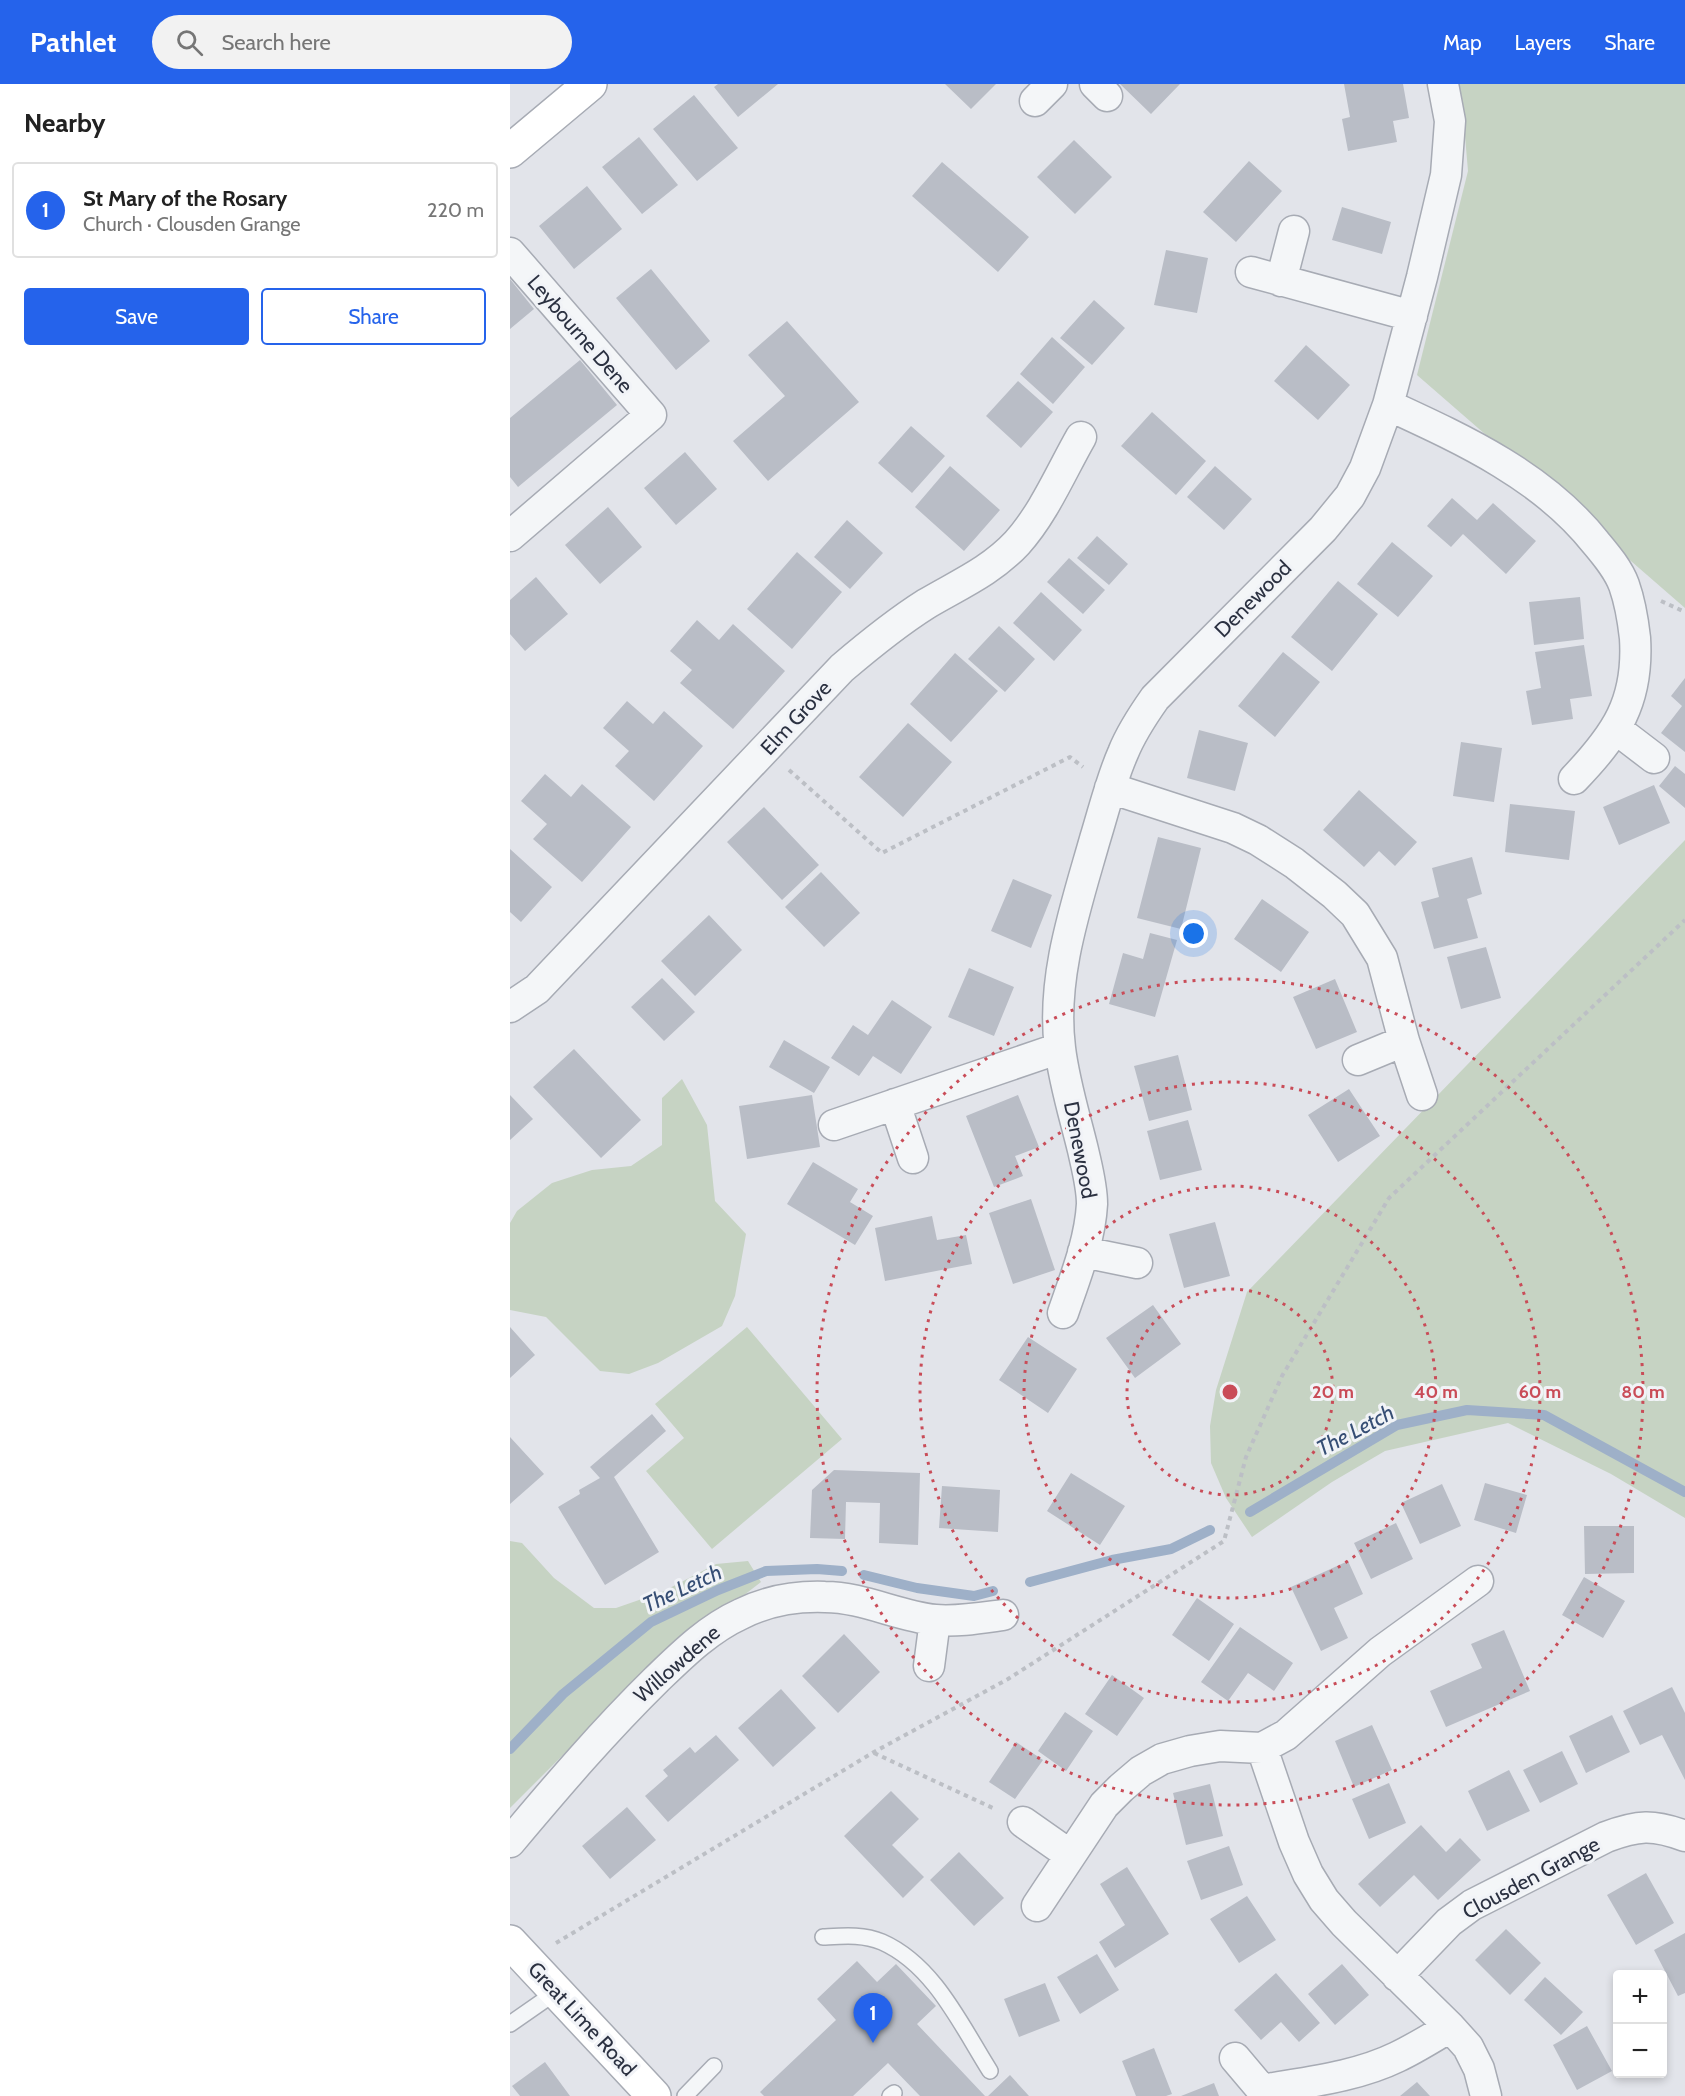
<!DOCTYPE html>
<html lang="en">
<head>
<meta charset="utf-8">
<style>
	:root { --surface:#fff; --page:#f2f2f2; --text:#222; --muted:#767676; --line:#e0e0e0; --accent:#2563eb }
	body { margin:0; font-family:Cabin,sans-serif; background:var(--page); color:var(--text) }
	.controls { position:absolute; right:18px; bottom:18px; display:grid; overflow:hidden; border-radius:6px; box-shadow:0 3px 9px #0003 }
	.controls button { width:54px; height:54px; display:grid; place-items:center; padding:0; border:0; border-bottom:2px solid var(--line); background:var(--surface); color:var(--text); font:30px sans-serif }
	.you { position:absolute; left:684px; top:850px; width:21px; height:21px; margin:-15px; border:4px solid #fff; border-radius:50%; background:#1a73e8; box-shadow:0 0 0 9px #1a73e833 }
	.badge { display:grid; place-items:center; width:39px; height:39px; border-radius:50%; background:var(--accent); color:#fff; font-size:20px; font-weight:700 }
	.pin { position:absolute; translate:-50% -50px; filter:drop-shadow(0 2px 3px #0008) }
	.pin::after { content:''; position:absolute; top:32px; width:21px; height:18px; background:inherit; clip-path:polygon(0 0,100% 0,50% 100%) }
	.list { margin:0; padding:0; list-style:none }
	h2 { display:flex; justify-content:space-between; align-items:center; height:78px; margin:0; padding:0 24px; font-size:26px }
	h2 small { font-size:20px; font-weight:400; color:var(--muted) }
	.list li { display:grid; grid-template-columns:39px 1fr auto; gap:18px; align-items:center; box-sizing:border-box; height:96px; margin:0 12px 12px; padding:0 12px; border:2px solid var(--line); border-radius:6px }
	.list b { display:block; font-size:22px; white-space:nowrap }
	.list p { margin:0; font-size:20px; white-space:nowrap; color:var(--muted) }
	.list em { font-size:20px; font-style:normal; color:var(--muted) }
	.actions { display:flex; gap:12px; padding:18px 24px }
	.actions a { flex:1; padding:14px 0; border:2px solid var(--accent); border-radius:6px; text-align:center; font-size:21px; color:var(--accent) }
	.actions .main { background:var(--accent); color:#fff }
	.icon { flex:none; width:33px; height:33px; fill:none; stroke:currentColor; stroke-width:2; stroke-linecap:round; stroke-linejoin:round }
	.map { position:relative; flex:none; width:1175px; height:2012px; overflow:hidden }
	header { display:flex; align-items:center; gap:36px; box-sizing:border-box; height:84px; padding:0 30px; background:var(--accent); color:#fff }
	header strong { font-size:28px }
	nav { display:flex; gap:33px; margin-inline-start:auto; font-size:21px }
	.search { width:420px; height:54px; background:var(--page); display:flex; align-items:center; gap:15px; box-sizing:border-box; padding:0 21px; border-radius:33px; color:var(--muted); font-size:22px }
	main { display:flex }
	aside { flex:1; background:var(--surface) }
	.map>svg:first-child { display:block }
	.green { fill:#c6d3c3 }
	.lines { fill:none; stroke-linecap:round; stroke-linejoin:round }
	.stream { stroke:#9eb0c8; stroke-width:10 }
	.building { fill:#b9bdc6 }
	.lane-casing { stroke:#a7abb4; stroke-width:18 }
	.street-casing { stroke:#a7abb4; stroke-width:33 }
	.secondary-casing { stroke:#a7abb4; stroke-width:36 }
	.path { stroke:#bcbfc5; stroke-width:4; stroke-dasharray:4.5 4.5; stroke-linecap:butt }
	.lane { stroke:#f4f6f8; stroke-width:15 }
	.street { stroke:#f4f6f8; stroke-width:30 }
	.secondary { stroke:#fff; stroke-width:33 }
	.ring { fill:none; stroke:#c94c58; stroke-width:3; stroke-dasharray:3 6 }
	.labels { text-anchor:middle; stroke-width:6; stroke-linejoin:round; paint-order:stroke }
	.street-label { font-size:21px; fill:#2b3141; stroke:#f1f3f7 }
	.water-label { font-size:22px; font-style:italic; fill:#364e74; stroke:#f1f3f7 }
	.centre { fill:#c94c58; stroke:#f1f3f7; stroke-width:3 }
	.ring-label { font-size:18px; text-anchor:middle; font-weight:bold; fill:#c94c58; stroke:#f1f3f7; stroke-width:6; stroke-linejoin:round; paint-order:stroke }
</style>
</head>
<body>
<header>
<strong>Pathlet</strong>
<div class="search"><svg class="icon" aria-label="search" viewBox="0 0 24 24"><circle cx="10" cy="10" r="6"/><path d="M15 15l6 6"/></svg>Search here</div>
<nav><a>Map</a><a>Layers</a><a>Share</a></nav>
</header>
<main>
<aside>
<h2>Nearby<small></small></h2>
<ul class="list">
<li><span class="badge">1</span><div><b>St Mary of the Rosary</b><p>Church · Clousden Grange</p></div><em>220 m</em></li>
</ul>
<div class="actions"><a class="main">Save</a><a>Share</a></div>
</aside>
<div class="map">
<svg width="1175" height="2012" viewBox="0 0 1175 2012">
	<rect width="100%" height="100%" fill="#e2e4ea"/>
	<!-- green -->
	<path class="green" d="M 946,0 L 1175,0 L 1175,524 L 907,291 L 958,87 L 953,29 Z
		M 1175,756 L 1175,1434 L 1101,1390 L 998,1339 L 875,1367 L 822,1398 L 742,1453 L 716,1414 L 701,1379 L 700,1342 L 706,1306 L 737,1208 Z
		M 172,995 L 197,1041 L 205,1117 L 236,1150 L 225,1212 L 212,1242 L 148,1279 L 119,1290 L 90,1287 L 36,1233 L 0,1226 L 0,1139 L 7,1127 L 42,1099 L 82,1086 L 121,1082 L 152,1061 L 152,1014 Z
		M 237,1243 L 332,1355 L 202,1465 L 136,1387 L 174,1354 L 145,1320 Z
		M 0,1457 L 12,1459 L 44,1494 L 84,1524 L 106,1524 L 152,1508 L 206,1480 L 238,1477 L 251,1498 L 141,1583 L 0,1724 Z"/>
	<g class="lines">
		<!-- stream -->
		<path class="stream" d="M 740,1428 L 887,1341 L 957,1326 L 1034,1331 L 1175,1408
			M 354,1491 L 407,1504 L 464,1512 L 483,1507
			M 520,1498 L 602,1476 L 661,1465 L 700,1446
			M 0,1665 L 53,1610 L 141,1538 L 208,1506 L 256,1487 L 307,1485 L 332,1487"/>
	</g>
	<!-- building -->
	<path class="building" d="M 208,0 L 268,0 L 228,33 L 204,3 Z
		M 435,0 L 486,0 L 461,25 Z
		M 610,0 L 670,0 L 641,30 Z
		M 834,0 L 893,0 L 899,34 L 883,37 L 887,58 L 838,67 L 832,35 L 840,33 Z
		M 184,11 L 228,64 L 187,97 L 143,45 Z
		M 129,53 L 168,101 L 132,130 L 92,83 Z
		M 564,56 L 602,93 L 565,130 L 527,93 Z
		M 739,77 L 772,107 L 726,158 L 693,128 Z
		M 432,78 L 519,153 L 488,188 L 402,112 Z
		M 77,102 L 112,145 L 64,185 L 29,142 Z
		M 832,123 L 881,138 L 872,170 L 822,156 Z
		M 656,166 L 698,174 L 687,229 L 644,221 Z
		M 141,185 L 200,257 L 166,286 L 106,214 Z
		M 0,195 L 24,225 L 0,245 Z
		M 584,216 L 615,244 L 582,281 L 550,254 Z
		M 277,237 L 349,318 L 258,397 L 223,357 L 275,312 L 238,271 Z
		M 542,253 L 575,283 L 543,320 L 510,290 Z
		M 796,261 L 840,301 L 808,336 L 764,297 Z
		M 70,276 L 107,321 L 8,403 L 0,393 L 0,334 Z
		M 508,297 L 543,328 L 511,364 L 476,332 Z
		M 642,328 L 696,377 L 666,411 L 611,362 Z
		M 401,342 L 435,372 L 402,409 L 368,379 Z
		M 175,368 L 207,405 L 166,441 L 134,404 Z
		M 440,382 L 490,426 L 454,467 L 405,423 Z
		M 705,382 L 742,415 L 714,446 L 677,413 Z
		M 942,414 L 967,436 L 983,419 L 1026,457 L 996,490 L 953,450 L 941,463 L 917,442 Z
		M 98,423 L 132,463 L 90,500 L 55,461 Z
		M 337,436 L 373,469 L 340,505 L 304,473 Z
		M 587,452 L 618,480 L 599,501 L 567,474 Z
		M 882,458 L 923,492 L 888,533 L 847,500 Z
		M 287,468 L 332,508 L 282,565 L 237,525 Z
		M 559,474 L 595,506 L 573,530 L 537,498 Z
		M 26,493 L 58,530 L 15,567 L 0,550 L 0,516 Z
		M 828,497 L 868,530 L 822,587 L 781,553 Z
		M 531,508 L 572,546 L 544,577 L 503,539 Z
		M 1070,513 L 1074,555 L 1024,561 L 1019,518 Z
		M 187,536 L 209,556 L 223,540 L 275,587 L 223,645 L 170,599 L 182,586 L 160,567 Z
		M 489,542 L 525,575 L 495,608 L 458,575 Z
		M 1074,561 L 1082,612 L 1060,615 L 1063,635 L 1022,641 L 1016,607 L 1031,604 L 1025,568 Z
		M 773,568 L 810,598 L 765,653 L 728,622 Z
		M 445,569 L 488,607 L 441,658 L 400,620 Z
		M 1175,594 L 1175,668 L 1151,649 L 1172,622 L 1161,612 Z
		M 117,617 L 143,640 L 154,627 L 193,662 L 144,717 L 105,682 L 119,667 L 93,644 Z
		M 398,639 L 442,678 L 393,733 L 349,693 Z
		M 689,646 L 738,659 L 725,707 L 677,694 Z
		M 951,658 L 992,664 L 984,718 L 943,712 Z
		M 1165,682 L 1175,690 L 1175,724 L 1149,702 Z
		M 35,690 L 61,713 L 72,700 L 121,743 L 72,798 L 23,755 L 37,740 L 11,717 Z
		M 1144,701 L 1160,739 L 1109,761 L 1093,723 Z
		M 849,706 L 907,758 L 885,782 L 869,767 L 854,783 L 813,746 Z
		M 1000,720 L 1065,727 L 1059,776 L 995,768 Z
		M 254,723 L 309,781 L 272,816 L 217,758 Z
		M 648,753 L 691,764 L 671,845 L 627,834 Z
		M 0,765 L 42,803 L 11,838 L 0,828 Z
		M 962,773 L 972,810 L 957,815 L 968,854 L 924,865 L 911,818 L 929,813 L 922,784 Z
		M 311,788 L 350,829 L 314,863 L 275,823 Z
		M 503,795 L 542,811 L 521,864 L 481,847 Z
		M 752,815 L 799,848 L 771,888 L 724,855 Z
		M 199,831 L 232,866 L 185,912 L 151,877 Z
		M 640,849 L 667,856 L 645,933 L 599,920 L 613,869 L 633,875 Z
		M 976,863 L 991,914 L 951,925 L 937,873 Z
		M 459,884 L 504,903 L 484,952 L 438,933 Z
		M 152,894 L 185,928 L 154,957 L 121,923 Z
		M 825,895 L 847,948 L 806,965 L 783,913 Z
		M 382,916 L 422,943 L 391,990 L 363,972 L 349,992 L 321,974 L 343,941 L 358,951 Z
		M 274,956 L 320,983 L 304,1009 L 259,983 Z
		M 64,965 L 131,1036 L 91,1074 L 23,1003 Z
		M 668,971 L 682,1026 L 639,1037 L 624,982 Z
		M 839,1005 L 870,1052 L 828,1078 L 798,1031 Z
		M 0,1011 L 23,1035 L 0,1056 Z
		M 302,1011 L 310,1063 L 237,1075 L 229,1022 Z
		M 508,1011 L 529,1063 L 505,1072 L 513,1092 L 484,1103 L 456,1032 Z
		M 678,1036 L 692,1086 L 650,1096 L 637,1047 Z
		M 303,1078 L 348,1105 L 340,1118 L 363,1132 L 345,1161 L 277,1120 Z
		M 521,1115 L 545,1186 L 503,1200 L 479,1129 Z
		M 422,1132 L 427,1156 L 456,1151 L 462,1180 L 375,1197 L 365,1144 Z
		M 705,1138 L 720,1192 L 674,1204 L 659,1150 Z
		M 643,1221 L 671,1260 L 625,1294 L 596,1254 Z
		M 0,1243 L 25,1271 L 0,1294 Z
		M 518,1253 L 567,1285 L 538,1329 L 489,1296 Z
		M 142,1330 L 156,1347 L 104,1393 L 149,1468 L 95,1501 L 48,1423 L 70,1410 L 69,1406 L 90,1394 L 80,1383 Z
		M 0,1353 L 34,1390 L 0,1420 Z
		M 324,1386 L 410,1389 L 408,1461 L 369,1459 L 370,1419 L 336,1418 L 335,1455 L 300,1454 L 302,1406 Z
		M 561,1389 L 615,1422 L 590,1461 L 537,1427 Z
		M 975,1399 L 1017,1411 L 1006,1449 L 964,1436 Z
		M 932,1400 L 951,1442 L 910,1460 L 891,1419 Z
		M 432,1402 L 490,1406 L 488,1448 L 429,1444 Z
		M 886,1439 L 903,1475 L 861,1495 L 844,1459 Z
		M 1074,1442 L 1124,1442 L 1124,1489 L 1075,1490 Z
		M 838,1477 L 853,1510 L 824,1524 L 838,1554 L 811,1567 L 781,1503 Z
		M 1074,1493 L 1115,1517 L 1093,1554 L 1052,1531 Z
		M 687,1514 L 724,1540 L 699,1577 L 662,1551 Z
		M 730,1543 L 783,1579 L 764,1607 L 738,1589 L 718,1617 L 691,1598 Z
		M 994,1546 L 1020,1607 L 936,1643 L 920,1607 L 972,1584 L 961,1560 Z
		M 334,1550 L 370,1588 L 328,1629 L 292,1592 Z
		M 602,1591 L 634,1614 L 607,1652 L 575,1630 Z
		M 1162,1603 L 1175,1629 L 1175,1696 L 1152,1651 L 1130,1661 L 1113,1627 Z
		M 271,1605 L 306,1644 L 263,1683 L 228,1644 Z
		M 555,1628 L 583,1647 L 556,1687 L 528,1667 Z
		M 1102,1631 L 1120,1668 L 1076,1689 L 1059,1652 Z
		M 862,1641 L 882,1686 L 844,1703 L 825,1657 Z
		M 206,1651 L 229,1676 L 158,1738 L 135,1712 L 158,1692 L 153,1686 L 180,1663 L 185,1669 Z
		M 506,1658 L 533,1676 L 505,1715 L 479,1698 Z
		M 1052,1667 L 1068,1700 L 1030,1719 L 1013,1686 Z
		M 999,1686 L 1020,1727 L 977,1747 L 958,1707 Z
		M 879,1699 L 896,1739 L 859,1755 L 842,1715 Z
		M 700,1700 L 713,1752 L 676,1761 L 663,1709 Z
		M 381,1707 L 409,1735 L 382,1761 L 414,1793 L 393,1814 L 334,1752 Z
		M 117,1723 L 146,1756 L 100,1795 L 72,1762 Z
		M 911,1741 L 936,1768 L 950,1754 L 971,1776 L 928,1816 L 904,1791 L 870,1823 L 848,1800 Z
		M 719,1762 L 733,1801 L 691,1816 L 677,1777 Z
		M 449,1768 L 494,1814 L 464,1842 L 420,1796 Z
		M 617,1783 L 659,1850 L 605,1884 L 589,1858 L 615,1841 L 590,1800 Z
		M 1136,1789 L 1164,1839 L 1126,1861 L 1097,1811 Z
		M 737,1812 L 766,1856 L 729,1879 L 700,1835 Z
		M 996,1845 L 1031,1879 L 1000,1911 L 965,1876 Z
		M 1175,1849 L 1175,1909 L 1168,1912 L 1144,1866 Z
		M 587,1870 L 609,1906 L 570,1930 L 547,1893 Z
		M 347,1877 L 367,1898 L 386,1880 L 426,1922 L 407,1940 L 475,2012 L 410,2012 L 378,1979 L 343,2012 L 254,2012 L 250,2008 L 326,1936 L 307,1915 Z
		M 832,1880 L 859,1911 L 825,1941 L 798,1910 Z
		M 766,1889 L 810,1939 L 789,1958 L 771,1938 L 751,1956 L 724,1926 Z
		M 1035,1893 L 1073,1928 L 1051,1951 L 1014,1916 Z
		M 535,1899 L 550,1937 L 509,1953 L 494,1915 Z
		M 1077,1942 L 1102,1987 L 1067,2006 L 1043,1961 Z
		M 644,1964 L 662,2010 L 656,2012 L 626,2012 L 612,1977 Z
		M 35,1978 L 60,2012 L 10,2012 L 2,2002 Z
		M 500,1991 L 519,2012 L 478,2012 Z
		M 907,1998 L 920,2012 L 890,2012 Z
		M 704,1999 L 709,2012 L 671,2012 Z"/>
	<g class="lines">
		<!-- lane casing -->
		<g class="lane-casing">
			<path id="lane" d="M 313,1853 C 333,1852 353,1850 372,1858 C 424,1881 451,1941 480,1987
				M 0,1940 L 46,1908
				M 175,2012 L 204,1982
				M 380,2012 L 384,2009"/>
		</g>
		<!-- street casing -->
		<g class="street-casing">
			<path id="street" d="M 585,0 L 597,12
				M 525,17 L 542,0
				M 0,169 L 141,331 L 0,452
				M 741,188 L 902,232
				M 771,197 L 784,147
				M 878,321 C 954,356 1033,392 1086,459 C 1096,471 1108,485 1114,501 C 1120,518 1123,536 1125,554 C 1129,618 1106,651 1064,695
				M 1106,645 L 1144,674
				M 600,704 L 723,744 L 748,756 L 784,779 L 825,811 L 845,830 L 872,874 L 894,957 L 912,1011
				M 0,923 L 27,905 L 332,584 C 359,561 386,539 416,520 C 448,501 481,487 507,459 C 534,429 551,388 571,353
				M 848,976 L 894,957
				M 385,1020 L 403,1074
				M 324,1041 L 550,964
				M 573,1168 L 627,1179
				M 553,1229 C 565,1194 580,1157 582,1120 C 582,1102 577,1084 573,1066 C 565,1033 554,998 550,964 C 541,894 566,822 585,755 C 594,726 601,696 613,669 C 621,649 633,631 645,614 L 813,445 L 840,412 L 855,384 L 878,321 L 912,193 L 936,91 L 940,37 L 933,0
				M 419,1582 L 425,1536
				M 752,1664 L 784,1758 L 798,1790 L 814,1816 L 834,1839 L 940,1943 L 958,1963 L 969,1985 L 976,2012
				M 513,1738 L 560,1771
				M 0,1758 C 47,1702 94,1647 146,1596 C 172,1571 198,1545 231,1530 C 257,1517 286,1512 315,1513 C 352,1513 388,1532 425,1536 C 448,1538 471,1534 493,1531
				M 527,1822 L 594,1721 L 611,1704 L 631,1687 L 652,1675 L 680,1667 L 710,1662 L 752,1664 L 776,1651 L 870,1568 L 968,1497
				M 887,1892 L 939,1838 L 962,1821 L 1096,1753 C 1128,1741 1143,1740 1175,1752
				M 725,1974 L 752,2006 L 753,2012
				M 752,2006 C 797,1998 846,1993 887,1973 C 906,1964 923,1953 940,1943"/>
		</g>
		<!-- secondary casing -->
		<g class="secondary-casing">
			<path id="secondary" d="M 0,67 L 80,0
				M 0,1858 L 144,2012"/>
		</g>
		<!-- path -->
		<path class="path" d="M 1151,517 L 1175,528
			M 279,686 L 372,769 L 560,673 L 573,683
			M 364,1669 L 485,1725
			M 46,1859 L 364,1668 L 498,1595 L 714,1457 L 736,1373 L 772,1292 L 879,1114 L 1175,836"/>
		<!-- lane -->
		<use href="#lane" class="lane"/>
		<!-- street -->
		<use href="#street" class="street"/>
		<!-- secondary -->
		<use href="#secondary" class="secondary"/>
	</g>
	<!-- distance rings -->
	<g class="ring">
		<circle cx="720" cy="1308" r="103"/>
		<circle cx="720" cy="1308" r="206"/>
		<circle cx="720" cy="1308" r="310"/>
		<circle cx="720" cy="1308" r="413"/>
	</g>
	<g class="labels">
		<!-- street labels -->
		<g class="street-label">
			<text transform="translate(70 250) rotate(49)" y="7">Leybourne Dene</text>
			<text transform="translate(743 515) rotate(-45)" y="7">Denewood</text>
			<text transform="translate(286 634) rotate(-47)" y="7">Elm Grove</text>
			<text transform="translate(570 1066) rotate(79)" y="7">Denewood</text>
			<text transform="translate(167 1580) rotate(-41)" y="7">Willowdene</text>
			<text transform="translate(1021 1794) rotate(-28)" y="7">Clousden Grange</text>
			<text transform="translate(72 1935) rotate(47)" y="7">Great Lime Road</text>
		</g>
		<!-- water labels -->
		<g class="water-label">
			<text transform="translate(845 1346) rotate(-28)" y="8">The Letch</text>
			<text transform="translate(172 1504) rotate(-25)" y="8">The Letch</text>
		</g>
	</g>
	<circle cx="720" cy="1308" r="9" class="centre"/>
	<g class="ring-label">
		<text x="823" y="1314">20 m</text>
		<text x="926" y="1314">40 m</text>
		<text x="1030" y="1314">60 m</text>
		<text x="1133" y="1314">80 m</text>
	</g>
</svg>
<div class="controls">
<button>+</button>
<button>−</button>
</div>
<div class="you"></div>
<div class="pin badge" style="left:363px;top:1959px">1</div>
</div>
</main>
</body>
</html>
